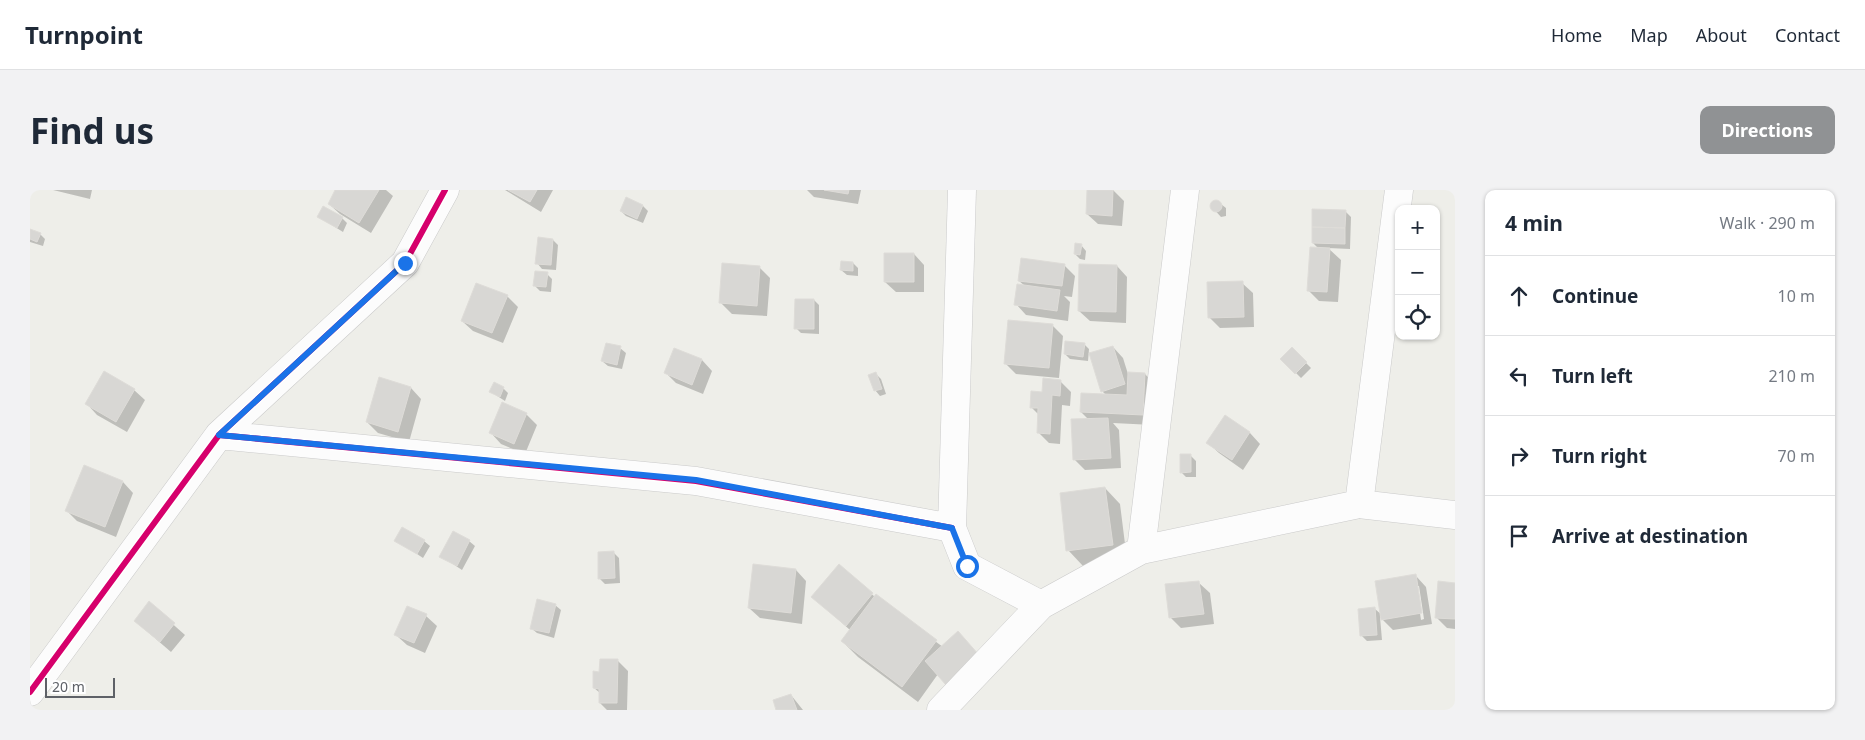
<!DOCTYPE html>
<html lang="en">
<head>
<meta charset="utf-8">
<style>
	:root { --surface:#fff; --page:#f2f2f3; --text:#1f2937; --muted:#747a83; --line:#e0e1e3; --accent:#909294 }
	body { margin:0; font-family:"Noto Sans",sans-serif; background:var(--page); color:var(--text) }
	.controls { position:absolute; right:15px; top:15px; display:grid; overflow:hidden; border-radius:10px; box-shadow:0 1px 4px #0004 }
	.controls button { width:45px; height:45px; display:grid; place-items:center; padding:0; border:0; border-bottom:1px solid var(--line); background:var(--surface); color:var(--text); font:25px sans-serif }
	.scale { position:absolute; left:15px; bottom:12px; width:70px; box-sizing:border-box; padding-left:5px; border:2px solid #5e6167; border-top:0; font-size:14px; line-height:18px; white-space:nowrap; color:#5e6167; -webkit-text-stroke:4px #fff; paint-order:stroke }
	.stop { position:absolute; width:15px; height:15px; margin:-11px; border:4px solid #1a73e8; border-radius:50%; background:#fff }
	.stop.end { background:#1a73e8; border-color:#fff; box-shadow:0 1px 5px #0008 }
	.list { margin:0; padding:0; list-style:none }
	h2 { display:flex; justify-content:space-between; align-items:center; height:65px; margin:0; padding:0 20px; font-size:21px }
	h2 small { font-size:16px; font-weight:400; color:var(--muted) }
	.list li { display:grid; grid-template-columns:32px 1fr auto; gap:15px; align-items:center; box-sizing:border-box; height:80px; padding:0 20px; border-top:1px solid var(--line) }
	.list b { display:block; font-size:19px; white-space:nowrap }
	.list em { font-size:16px; font-style:normal; color:var(--muted) }
	.icon { flex:none; width:28px; height:28px; fill:none; stroke:currentColor; stroke-width:2; stroke-linecap:round; stroke-linejoin:round }
	.map { position:relative; flex:none; width:1425px; height:520px; overflow:hidden; border-radius:10px }
	header { display:flex; align-items:center; gap:30px; box-sizing:border-box; height:70px; padding:0 25px; background:var(--surface); border-bottom:1px solid var(--line) }
	header strong { font-size:24px }
	nav { display:flex; gap:28px; margin-inline-start:auto; font-size:18px }
	.intro { display:flex; align-items:center; justify-content:space-between; box-sizing:border-box; height:120px; padding:0 30px }
	h1 { margin:0; font-size:35px }
	.button { padding:12px 22px; border-radius:10px; background:var(--accent); color:#fff; font-size:18px; font-weight:700 }
	main { display:flex; gap:30px; padding:0 30px }
	aside { flex:1; background:var(--surface); border-radius:10px; box-shadow:0 1px 4px #0004 }
	.map>svg:first-child { display:block }
	.shadow { fill:#0003; fill-rule:evenodd }
	.building { fill:#d8d7d4; stroke:#dedcd8 }
	.lines { fill:none; stroke-linecap:round; stroke-linejoin:round }
	.minor-casing { stroke:#cacaca; stroke-width:29 }
	.minor { stroke:#fcfcfc; stroke-width:28 }
	.cycleway-casing { stroke:#fff; stroke-width:9 }
	.cycleway { stroke:#d6006c; stroke-width:6 }
	.route { stroke:#1a73e8; stroke-width:6 }
</style>
</head>
<body>
<header>
<strong>Turnpoint</strong>
<nav><a>Home</a><a>Map</a><a>About</a><a>Contact</a></nav>
</header>
<div class="intro"><h1>Find us</h1><a class="button">Directions</a></div>
<main>
<div class="map">
<svg width="1425" height="520" viewBox="0 0 1425 520">
	<rect width="100%" height="100%" fill="#eeeee9"/>
	<!-- shadow -->
	<path class="shadow" d="M 23,0 L 62,0 L 60,9 Z
		M 306,0 L 356,0 L 363,6 L 341,43 L 310,24 L 299,14 Z
		M 475,0 L 523,0 L 511,22 Z
		M 777,0 L 831,0 L 828,14 L 784,7 Z
		M 1059,0 L 1083,0 L 1094,11 L 1092,36 L 1068,34 L 1057,24 Z
		M 596,8 L 613,16 L 618,21 L 613,33 L 596,26 L 591,21 Z
		M 1187,11 L 1196,18 L 1196,26 L 1191,27 L 1181,16 Z
		M 1315,21 L 1321,27 L 1320,59 L 1298,58 L 1311,70 L 1308,112 L 1289,111 L 1278,100 L 1289,59 L 1283,53 Z
		M 289,27 L 312,28 L 317,33 L 313,42 Z
		M 0,40 L 10,44 L 15,49 L 13,56 L 0,52 Z
		M 523,50 L 528,55 L 526,80 L 512,79 L 507,73 Z
		M 1051,55 L 1056,61 L 1055,70 L 1050,69 L 1045,64 Z
		M 884,64 L 894,75 L 894,102 L 866,102 L 855,92 Z
		M 823,73 L 828,78 L 828,86 L 817,85 L 811,80 Z
		M 1034,75 L 1045,86 L 1042,107 L 1034,106 L 1040,112 L 1038,131 L 996,125 L 986,114 L 995,96 L 989,91 Z
		M 1087,76 L 1097,87 L 1096,133 L 1060,131 L 1049,121 Z
		M 729,77 L 740,88 L 737,126 L 702,124 L 691,113 Z
		M 517,84 L 522,89 L 521,102 L 510,101 L 505,96 Z
		M 1212,93 L 1223,103 L 1224,137 L 1190,138 L 1179,127 Z
		M 477,106 L 488,117 L 473,153 L 443,141 L 432,131 Z
		M 784,110 L 789,115 L 789,144 L 771,143 L 766,138 Z
		M 1022,135 L 1033,146 L 1029,188 L 986,184 L 975,173 Z
		M 1054,154 L 1059,159 L 1058,171 L 1040,169 L 1035,164 Z
		M 1083,157 L 1093,168 L 1098,184 L 1115,184 L 1125,195 L 1123,235 L 1083,233 L 1089,240 L 1091,278 L 1055,280 L 1044,269 L 1059,230 L 1051,222 L 1076,205 L 1072,201 Z
		M 590,158 L 596,163 L 592,179 L 578,176 L 572,171 Z
		M 645,159 L 672,170 L 682,181 L 673,204 L 646,193 L 635,182 Z
		M 1262,159 L 1281,178 L 1271,188 L 1252,169 Z
		M 846,184 L 851,189 L 856,204 L 850,206 L 845,200 Z
		M 1030,191 L 1041,202 L 1040,216 L 1032,215 L 1030,254 L 1019,253 L 1008,242 L 1009,225 L 1001,217 L 1013,203 Z
		M 381,198 L 391,209 L 379,252 L 348,243 L 337,232 Z
		M 473,198 L 478,203 L 475,211 L 461,202 Z
		M 104,200 L 115,210 L 97,242 L 67,225 L 57,214 Z
		M 496,224 L 507,235 L 495,264 L 471,254 L 461,243 Z
		M 1195,227 L 1220,243 L 1230,254 L 1213,280 L 1189,263 L 1178,253 Z
		M 1160,265 L 1166,271 L 1166,287 L 1156,287 L 1151,282 Z
		M 54,277 L 93,292 L 103,303 L 86,347 L 47,331 L 37,321 Z
		M 1075,298 L 1090,314 L 1097,370 L 1053,376 L 1038,360 Z
		M 366,350 L 394,351 L 400,356 L 393,368 Z
		M 439,351 L 445,356 L 432,380 L 411,366 Z
		M 584,363 L 589,368 L 590,393 L 575,394 L 570,389 Z
		M 809,376 L 845,407 L 913,457 L 908,484 L 888,512 L 828,467 L 812,451 L 820,440 L 783,407 Z
		M 766,380 L 776,391 L 772,434 L 730,428 L 719,418 Z
		M 1386,386 L 1396,397 L 1402,434 L 1363,440 L 1350,427 L 1352,450 L 1337,451 L 1331,445 L 1345,419 L 1352,425 ZM 1386,396 L 1389,396 L 1394,429 L 1391,430 Z
		M 1169,393 L 1180,403 L 1184,434 L 1151,438 L 1141,428 Z
		M 1425,394 L 1425,439 L 1417,438 L 1406,427 Z
		M 119,413 L 155,445 L 141,462 L 105,431 Z
		M 525,415 L 531,420 L 524,448 L 507,443 L 501,438 Z
		M 378,418 L 396,426 L 407,436 L 395,463 L 377,455 L 366,445 Z
		M 588,471 L 598,481 L 597,520 L 577,520 L 570,513 L 570,503 L 564,498 L 571,483 Z
		M 761,505 L 773,520 L 747,520 Z"/>
	<!-- building -->
	<path class="building" d="M 305,0 L 349,0 L 329,33 L 298,14 Z
		M 478,0 L 507,0 L 500,12 Z
		M 794,0 L 819,0 L 818,4 Z
		M 1057,0 L 1083,0 L 1082,26 L 1056,24 Z
		M 596,7 L 613,15 L 607,29 L 590,21 Z
		M1180 16a6 6 0 1 1 12 0a6 6 0 1 1-12 0Z
		M 293,16 L 313,27 L 307,38 L 287,27 Z
		M 1282,19 L 1316,20 L 1315,38 L 1282,37 Z
		M 1282,37 L 1315,38 L 1315,54 L 1282,53 Z
		M 0,39 L 11,43 L 7,52 L 0,49 Z
		M 508,47 L 523,49 L 521,75 L 505,74 Z
		M 1045,53 L 1052,54 L 1050,65 L 1044,64 Z
		M 1280,57 L 1300,58 L 1297,102 L 1277,101 Z
		M 854,63 L 884,63 L 884,92 L 854,92 Z
		M 991,68 L 1035,74 L 1032,96 L 988,91 Z
		M 811,71 L 823,72 L 823,81 L 810,80 Z
		M 692,73 L 730,76 L 727,116 L 689,113 Z
		M 1049,74 L 1087,75 L 1086,122 L 1048,121 Z
		M 505,81 L 518,82 L 516,97 L 503,96 Z
		M 1213,91 L 1214,127 L 1178,128 L 1177,92 Z
		M 446,93 L 478,105 L 462,143 L 431,131 Z
		M 987,94 L 1030,100 L 1027,121 L 984,115 Z
		M 765,109 L 784,109 L 784,139 L 764,139 Z
		M 978,130 L 1023,134 L 1019,178 L 974,174 Z
		M 1035,151 L 1055,153 L 1053,167 L 1034,164 Z
		M 576,153 L 591,156 L 587,175 L 571,171 Z
		M 1083,156 L 1095,194 L 1071,202 L 1059,163 Z
		M 1262,157 L 1277,172 L 1265,184 L 1250,169 Z
		M 644,158 L 672,169 L 662,195 L 634,183 Z
		M 74,181 L 105,199 L 86,232 L 55,214 Z
		M 846,182 L 852,199 L 844,201 L 838,185 Z
		M 1098,182 L 1115,183 L 1113,225 L 1050,222 L 1051,203 L 1097,205 Z
		M 349,187 L 381,197 L 368,242 L 336,232 Z
		M 1013,188 L 1031,190 L 1030,206 L 1022,205 L 1020,244 L 1007,243 L 1008,218 L 1000,218 L 1001,201 L 1012,202 Z
		M 464,192 L 474,197 L 470,207 L 459,202 Z
		M 472,212 L 497,223 L 484,254 L 459,243 Z
		M 1195,225 L 1220,242 L 1202,270 L 1176,253 Z
		M 1078,228 L 1081,268 L 1043,270 L 1041,229 Z
		M 1150,264 L 1161,264 L 1161,282 L 1150,283 Z
		M 54,275 L 93,291 L 75,337 L 35,321 Z
		M 1075,297 L 1083,355 L 1036,361 L 1030,303 Z
		M 372,337 L 395,350 L 387,364 L 364,351 Z
		M 423,341 L 440,350 L 427,376 L 409,367 Z
		M 584,361 L 585,388 L 568,389 L 568,362 Z
		M 723,374 L 766,379 L 761,423 L 718,418 Z
		M 809,374 L 843,403 L 816,436 L 781,407 Z
		M 1386,384 L 1392,423 L 1351,430 L 1345,391 Z
		M 1169,391 L 1174,424 L 1139,428 L 1135,394 Z
		M 1408,391 L 1425,393 L 1425,429 L 1405,428 Z
		M 846,404 L 907,450 L 872,497 L 811,451 Z
		M 507,409 L 526,414 L 519,443 L 500,439 Z
		M 119,411 L 145,433 L 130,452 L 104,431 Z
		M 377,416 L 397,424 L 384,453 L 364,445 Z
		M 1345,417 L 1347,445 L 1330,446 L 1328,419 Z
		M 928,441 L 949,465 L 916,495 L 895,471 Z
		M 570,469 L 588,469 L 587,513 L 569,513 L 569,499 L 563,498 L 563,481 L 569,482 Z
		M 761,504 L 767,520 L 746,520 L 743,510 Z"/>
	<g class="lines">
		<!-- minor casing -->
		<g class="minor-casing">
			<path id="minor" d="M 932,0 L 922,338 L 937,376 L 1011,415
				M 189,245 L 666,291 L 922,338
				M 1329,314 L 1369,0
				M 1111,360 L 1329,314 L 1425,325
				M 0,502 L 189,245 L 375,73 L 415,0
				M 911,520 L 1011,415 L 1111,360 L 1155,0"/>
		</g>
		<!-- minor -->
		<use href="#minor" class="minor"/>
		<!-- cycleway casing -->
		<g class="cycleway-casing">
			<path id="cycleway" d="M 189,245 L 666,291 L 922,338
				M 0,502 L 189,245 L 375,73 L 415,0"/>
		</g>
		<!-- cycleway -->
		<use href="#cycleway" class="cycleway"/>
	</g>
	<g class="lines">
		<!-- route -->
		<path class="route" d="M 375,73 L 189,245 L 666,290 L 922,338 L 937,376"/>
	</g>
</svg>
<div class="controls">
<button>+</button>
<button>−</button>
<button><svg class="icon" aria-label="locate" viewBox="0 0 24 24"><circle cx="12" cy="12" r="6"/><path d="M12 2v4M12 18v4M2 12h4M18 12h4"/></svg></button>
</div>
<div class="scale">20 m</div>
<div class="stop" style="left:937px;top:376px"></div>
<div class="stop end" style="left:375px;top:73px"></div>
</div>
<aside>
<h2>4 min<small>Walk · 290 m</small></h2>
<ul class="list">
<li><svg class="icon" aria-label="ahead" viewBox="0 0 24 24"><path d="M12 20V5M6 11l6-6 6 6"/></svg><div><b>Continue</b></div><em>10 m</em></li>
<li><svg class="icon" aria-label="left" viewBox="0 0 24 24"><path d="M17 20v-9H6M10 6l-5 5 5 5"/></svg><div><b>Turn left</b></div><em>210 m</em></li>
<li><svg class="icon" aria-label="right" viewBox="0 0 24 24"><path d="M7 20v-9h11M14 6l5 5-5 5"/></svg><div><b>Turn right</b></div><em>70 m</em></li>
<li><svg class="icon" aria-label="arrive" viewBox="0 0 24 24"><path d="M6 21V4h12l-3 4 3 4H6"/></svg><div><b>Arrive at destination</b></div></li>
</ul>
</aside>
</main>
</body>
</html>
